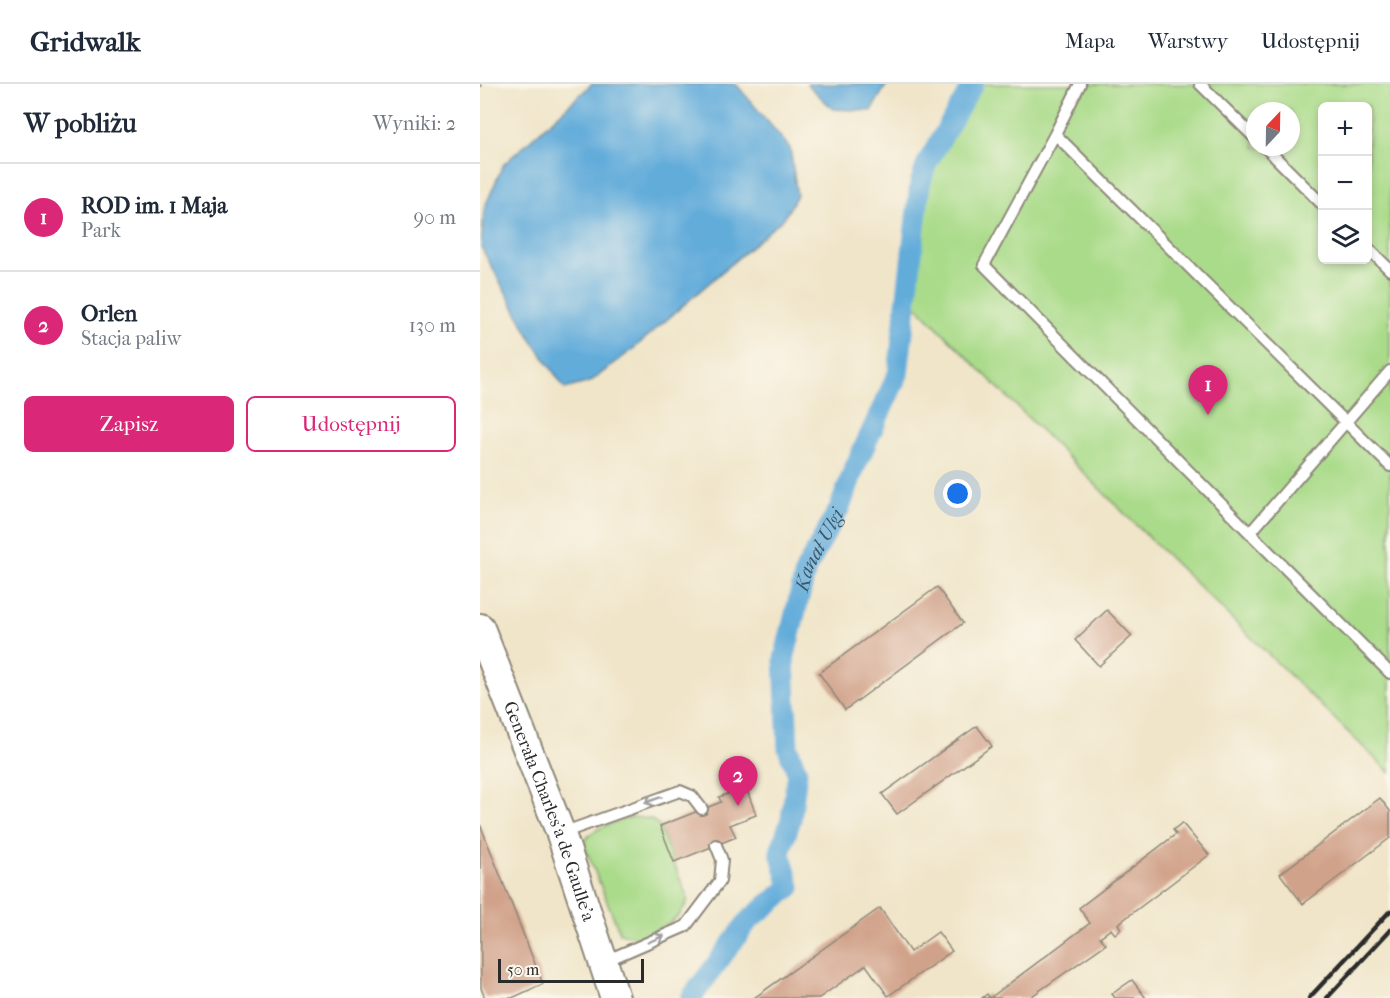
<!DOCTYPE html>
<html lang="pl">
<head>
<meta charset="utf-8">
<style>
	:root { --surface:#fff; --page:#f2f2f3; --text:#1f2937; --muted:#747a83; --line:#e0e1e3; --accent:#db2777 }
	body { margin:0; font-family:"IM FELL French Canon",serif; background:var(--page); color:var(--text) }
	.controls { position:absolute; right:18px; top:18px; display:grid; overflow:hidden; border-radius:9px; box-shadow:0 3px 9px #0003 }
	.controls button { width:54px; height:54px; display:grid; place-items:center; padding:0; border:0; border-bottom:2px solid var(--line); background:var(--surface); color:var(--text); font:30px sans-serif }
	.compass { position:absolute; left:766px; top:18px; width:54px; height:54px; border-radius:50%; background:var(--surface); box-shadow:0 3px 9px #0003; rotate:22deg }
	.scale { position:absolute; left:18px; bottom:15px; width:146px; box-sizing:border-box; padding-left:6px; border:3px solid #2b2b2b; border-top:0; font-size:16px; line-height:21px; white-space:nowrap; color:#2b2b2b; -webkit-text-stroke:4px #fbf7ec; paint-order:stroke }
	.you { position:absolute; left:478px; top:410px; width:21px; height:21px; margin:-15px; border:4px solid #fff; border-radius:50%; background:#1a73e8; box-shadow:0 0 0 9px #1a73e833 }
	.badge { display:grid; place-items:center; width:39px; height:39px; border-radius:50%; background:var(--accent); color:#fff; font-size:20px; font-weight:700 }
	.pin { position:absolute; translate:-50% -50px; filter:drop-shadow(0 2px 3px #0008) }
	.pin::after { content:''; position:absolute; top:32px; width:21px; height:18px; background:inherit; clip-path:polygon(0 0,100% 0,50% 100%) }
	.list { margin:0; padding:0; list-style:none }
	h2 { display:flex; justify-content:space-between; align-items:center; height:78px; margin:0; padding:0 24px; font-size:26px }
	h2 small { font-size:20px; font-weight:400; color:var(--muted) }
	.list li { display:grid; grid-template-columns:39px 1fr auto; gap:18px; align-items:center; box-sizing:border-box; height:108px; padding:0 24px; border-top:2px solid var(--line) }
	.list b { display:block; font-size:22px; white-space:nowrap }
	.list p { margin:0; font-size:20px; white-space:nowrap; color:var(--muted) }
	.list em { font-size:20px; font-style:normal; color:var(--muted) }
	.actions { display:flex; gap:12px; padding:18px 24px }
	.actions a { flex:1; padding:14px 0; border:2px solid var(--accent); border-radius:9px; text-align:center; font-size:21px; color:var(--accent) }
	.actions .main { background:var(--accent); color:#fff }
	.icon { flex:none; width:33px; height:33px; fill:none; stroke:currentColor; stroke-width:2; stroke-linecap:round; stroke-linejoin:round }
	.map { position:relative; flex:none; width:910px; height:914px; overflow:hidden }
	header { display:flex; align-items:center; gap:36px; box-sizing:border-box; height:84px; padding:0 30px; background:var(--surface); border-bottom:2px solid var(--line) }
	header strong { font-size:28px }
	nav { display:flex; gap:33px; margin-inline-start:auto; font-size:21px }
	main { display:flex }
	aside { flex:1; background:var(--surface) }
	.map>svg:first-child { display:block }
	.green { fill:#aadb8a; stroke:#6a835a; stroke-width:1.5; fill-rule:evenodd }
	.water { fill:#62acda; stroke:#466c82; stroke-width:1.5 }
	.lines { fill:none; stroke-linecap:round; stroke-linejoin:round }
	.canal { stroke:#62acda; stroke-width:21 }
	.building { fill:#d1a28a }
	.lane-casing { stroke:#8e887a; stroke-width:14 }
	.secondary-casing { stroke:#8e887a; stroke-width:32 }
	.path { stroke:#8e887a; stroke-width:4; stroke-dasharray:1.5 4.5; stroke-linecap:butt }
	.lane { stroke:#fff; stroke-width:10 }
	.secondary { stroke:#fff; stroke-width:28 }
	.rail { stroke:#2b2b2b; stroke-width:4.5 }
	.oneway { stroke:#a0a0a0 }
	.labels { text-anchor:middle; stroke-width:5; stroke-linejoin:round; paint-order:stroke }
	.street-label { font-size:18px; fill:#2b2b2b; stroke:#fbf7ec }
	.water-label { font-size:20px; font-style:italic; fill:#3e5868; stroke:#fbf7ec }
</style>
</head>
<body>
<header>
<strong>Gridwalk</strong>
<nav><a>Mapa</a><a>Warstwy</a><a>Udostępnij</a></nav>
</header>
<main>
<aside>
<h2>W pobliżu<small>Wyniki: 2</small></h2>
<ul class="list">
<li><span class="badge">1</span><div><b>ROD im. 1 Maja</b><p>Park</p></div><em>90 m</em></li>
<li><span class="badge">2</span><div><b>Orlen</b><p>Stacja paliw</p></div><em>130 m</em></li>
</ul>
<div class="actions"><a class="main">Zapisz</a><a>Udostępnij</a></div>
</aside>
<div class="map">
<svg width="910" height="914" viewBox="0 0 910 914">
	<rect width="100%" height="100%" fill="#fbf7ec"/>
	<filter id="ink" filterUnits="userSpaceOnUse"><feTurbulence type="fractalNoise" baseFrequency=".0167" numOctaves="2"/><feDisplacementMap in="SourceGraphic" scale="12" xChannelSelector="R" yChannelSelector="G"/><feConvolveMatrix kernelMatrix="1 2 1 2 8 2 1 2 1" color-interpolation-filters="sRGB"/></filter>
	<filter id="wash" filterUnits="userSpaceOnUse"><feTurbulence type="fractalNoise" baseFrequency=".008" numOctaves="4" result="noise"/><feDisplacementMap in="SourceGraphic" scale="24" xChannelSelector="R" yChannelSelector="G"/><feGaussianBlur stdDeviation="1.35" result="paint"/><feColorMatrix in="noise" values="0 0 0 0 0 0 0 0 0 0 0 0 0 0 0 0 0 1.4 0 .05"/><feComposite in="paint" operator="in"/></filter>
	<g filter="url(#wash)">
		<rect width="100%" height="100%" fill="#f0e5c9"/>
		<!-- green -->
		<path class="green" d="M 498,0 L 910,0 L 910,689 L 658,443 L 432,218 L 446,94 ZM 842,22 L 888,22 L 888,176 L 842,176 ZM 775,27 L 811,27 L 811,63 L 775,63 Z
			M 152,733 L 170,735 L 178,740 L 208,815 C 200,839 179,844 158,854 L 140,849 L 104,761 C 108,743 136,739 152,733 Z"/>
		<!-- water -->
		<path class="water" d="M 112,0 L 256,0 L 310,64 L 317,111 L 304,134 L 152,266 L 110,298 L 85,305 L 52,256 L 1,163 L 4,125 L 23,81 Z
			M 327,0 L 407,0 L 391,27 L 353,25 Z"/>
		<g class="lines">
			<!-- canal -->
			<path class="canal" id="s1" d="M 211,914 L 269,836 L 310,803 L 300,768 L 311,735 L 317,688 L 308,664 L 304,575 L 326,485 L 360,423 L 374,385 L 418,290 L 440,100 L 447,79 L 493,0"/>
		</g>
		<g id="blocks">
			<!-- building -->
			<path class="building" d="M 457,503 L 483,539 L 365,626 L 339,589 Z
				M 627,526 L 652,552 L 619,582 L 595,556 Z
				M 497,642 L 512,662 L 417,730 L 402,710 Z
				M 266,703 L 276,731 L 250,741 L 256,753 L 194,778 L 180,742 L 241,718 L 239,713 Z
				M 900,714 L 910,727 L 910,754 L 823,820 L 800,790 Z
				M 702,739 L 729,771 L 638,840 L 641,845 L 635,850 L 631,845 L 620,853 L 626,860 L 549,914 L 502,914 L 507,910 L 510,914 L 610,839 L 599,824 L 696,750 L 693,746 Z
				M 0,740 L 63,900 L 32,914 L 5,914 L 1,904 Z
				M 400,824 L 430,868 L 458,848 L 472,867 L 408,912 L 386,881 L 339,914 L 274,914 Z
				M 652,896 L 666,914 L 635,914 L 632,910 Z"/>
		</g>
	</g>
	<g filter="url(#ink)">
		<use href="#blocks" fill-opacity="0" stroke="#8e887a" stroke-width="1.5"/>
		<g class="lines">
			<!-- lane casing -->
			<g class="lane-casing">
				<path id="lane" d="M 720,0 L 775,54
					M 575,50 L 600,0
					M 785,63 L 842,120
					M 888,164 L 910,186
					M 910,287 L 770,449 L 910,589
					M 770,449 L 504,181 L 575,50 L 910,382
					M 82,749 L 200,707 L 212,712 L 222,725
					M 123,878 L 206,842 L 240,797 L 242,776 L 236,761"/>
			</g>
			<!-- secondary casing -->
			<g class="secondary-casing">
				<g id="secondary">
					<path id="s2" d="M 0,544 L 81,750 L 135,914"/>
				</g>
			</g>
			<!-- path -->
			<path class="path" d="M 0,2 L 2,0"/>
			<!-- lane -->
			<use href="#lane" class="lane"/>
			<!-- secondary -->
			<use href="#secondary" class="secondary"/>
			<!-- rail -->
			<path class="rail" d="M 829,914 L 910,827
				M 847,914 L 910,846"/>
		</g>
		<!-- one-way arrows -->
		<defs><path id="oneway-shaft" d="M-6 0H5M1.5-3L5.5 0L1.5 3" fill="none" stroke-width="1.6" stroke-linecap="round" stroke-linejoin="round" transform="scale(1.5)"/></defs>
		<g class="oneway">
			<use href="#oneway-shaft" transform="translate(173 716) rotate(160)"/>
			<use href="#oneway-shaft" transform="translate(176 855) rotate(-23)"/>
		</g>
	</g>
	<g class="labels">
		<!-- street labels -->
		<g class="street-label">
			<text dy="6" stroke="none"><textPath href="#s2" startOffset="196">Generała Charles'a de Gaulle'a</textPath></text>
		</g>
		<!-- water labels -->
		<g class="water-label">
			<text dy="7" stroke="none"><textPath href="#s1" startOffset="498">Kanał Ulgi</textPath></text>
		</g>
	</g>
</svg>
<div class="controls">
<button>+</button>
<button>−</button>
<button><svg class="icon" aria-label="layers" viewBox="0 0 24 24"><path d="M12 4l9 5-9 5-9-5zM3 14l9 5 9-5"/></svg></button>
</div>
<svg class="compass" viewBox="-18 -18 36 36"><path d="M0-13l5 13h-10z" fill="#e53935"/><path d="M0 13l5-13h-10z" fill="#747a83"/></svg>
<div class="scale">50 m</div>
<div class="you"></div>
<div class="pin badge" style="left:728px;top:331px">1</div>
<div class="pin badge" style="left:258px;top:722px">2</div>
</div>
</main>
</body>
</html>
